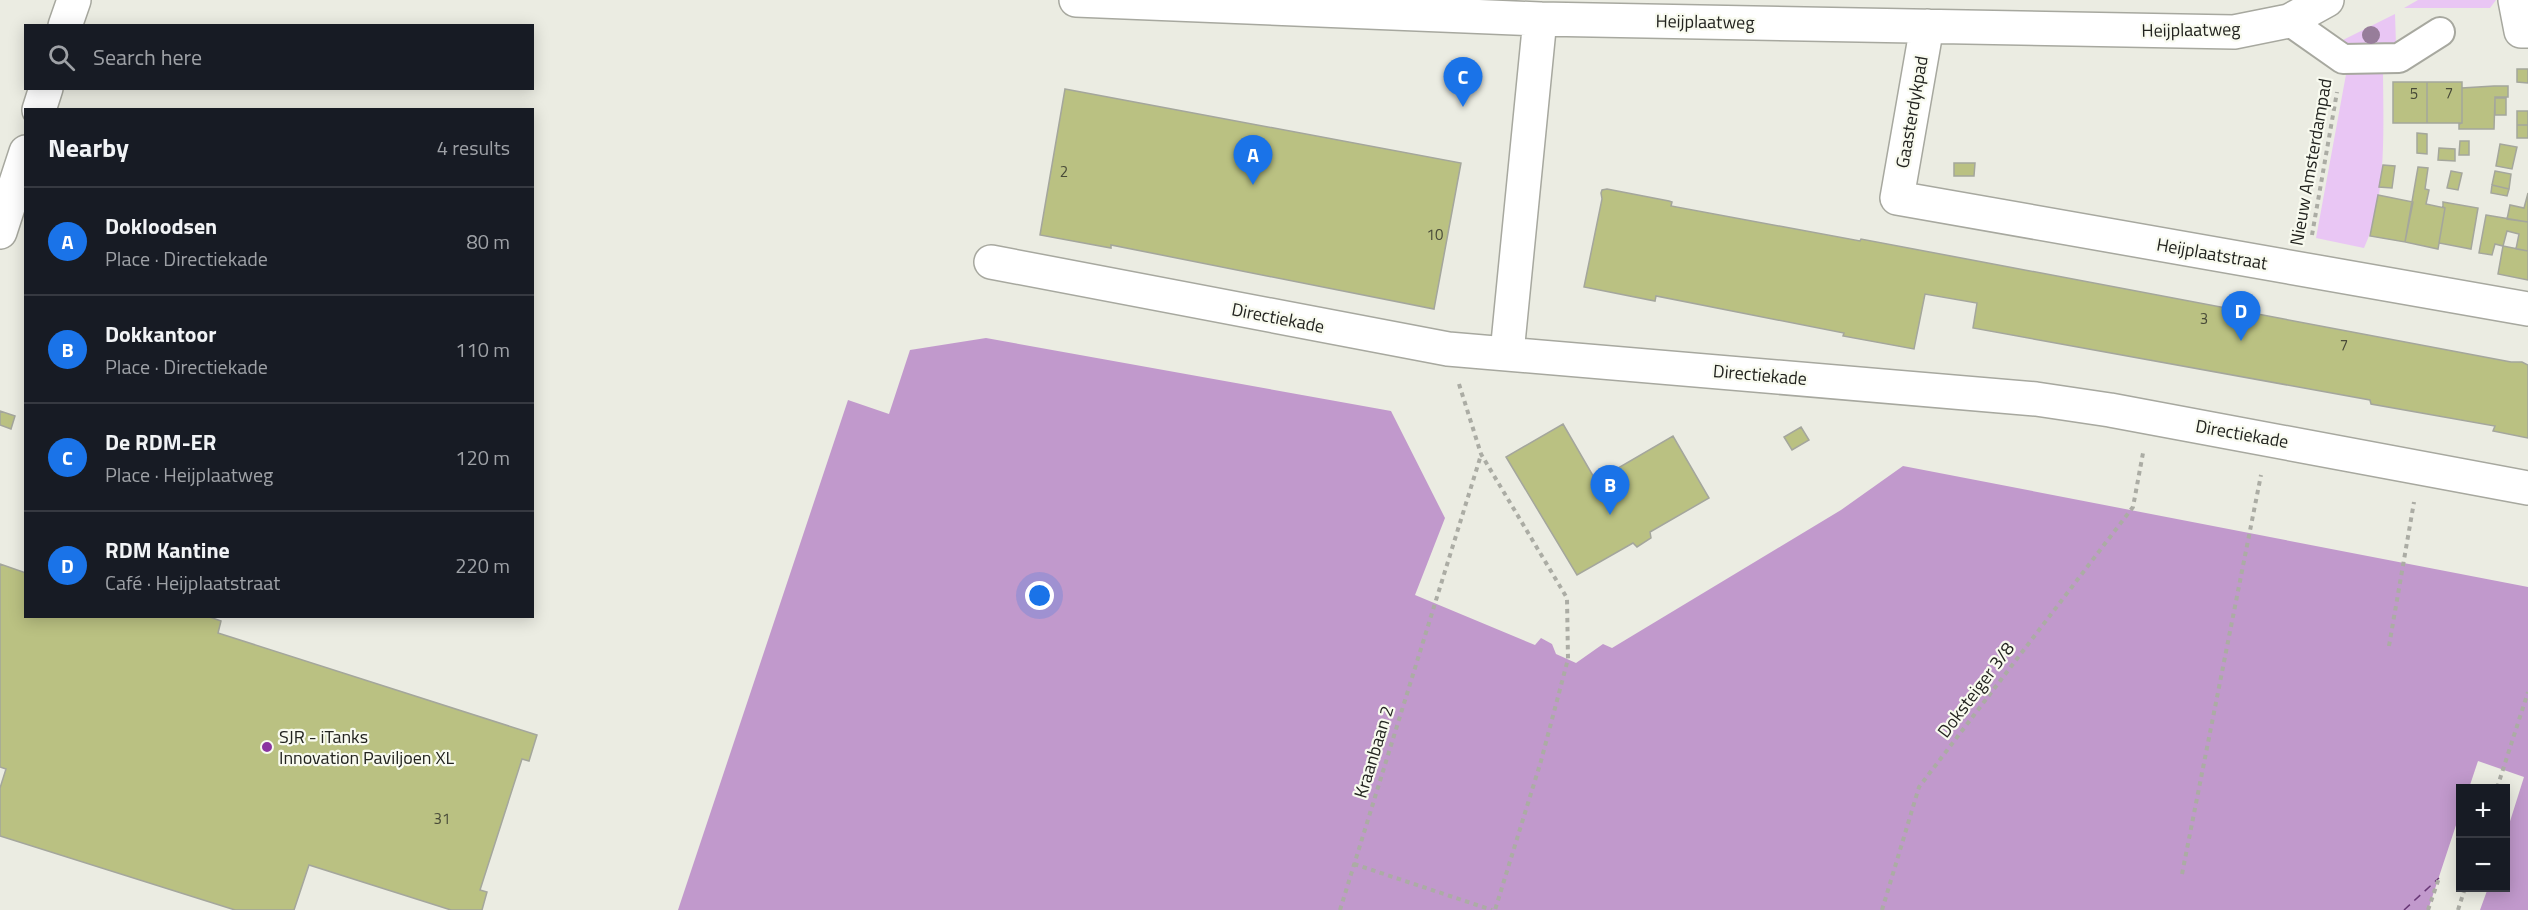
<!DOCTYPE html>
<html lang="en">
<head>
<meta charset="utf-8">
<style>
	:root { --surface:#171b24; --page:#242831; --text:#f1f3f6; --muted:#9ea1a6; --line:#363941; --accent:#1a73e8 }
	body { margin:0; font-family:"Titillium Web",sans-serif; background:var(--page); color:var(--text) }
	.controls { position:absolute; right:18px; bottom:18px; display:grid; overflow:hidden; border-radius:0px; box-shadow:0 3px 15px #0003 }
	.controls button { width:54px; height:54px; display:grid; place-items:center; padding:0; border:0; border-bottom:2px solid var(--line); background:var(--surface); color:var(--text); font:30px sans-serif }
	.you { position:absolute; left:1040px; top:596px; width:21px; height:21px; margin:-15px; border:4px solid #fff; border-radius:50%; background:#1a73e8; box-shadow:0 0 0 9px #1a73e833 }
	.badge { display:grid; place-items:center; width:39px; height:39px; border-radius:50%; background:var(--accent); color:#fff; font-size:20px; font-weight:700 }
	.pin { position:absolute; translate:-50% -50px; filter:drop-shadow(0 2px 3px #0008) }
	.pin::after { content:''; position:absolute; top:32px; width:21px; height:18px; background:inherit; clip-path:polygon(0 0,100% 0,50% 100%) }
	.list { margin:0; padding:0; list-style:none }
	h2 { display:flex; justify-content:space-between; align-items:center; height:78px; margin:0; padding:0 24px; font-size:26px }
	h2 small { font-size:20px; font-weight:400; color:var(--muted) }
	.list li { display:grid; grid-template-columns:39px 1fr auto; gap:18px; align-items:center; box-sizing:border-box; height:108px; padding:0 24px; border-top:2px solid var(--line) }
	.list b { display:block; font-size:22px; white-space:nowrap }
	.list p { margin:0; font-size:20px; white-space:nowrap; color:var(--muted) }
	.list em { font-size:20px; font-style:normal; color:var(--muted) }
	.icon { flex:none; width:33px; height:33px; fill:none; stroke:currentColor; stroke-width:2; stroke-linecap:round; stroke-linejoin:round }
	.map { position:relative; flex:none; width:2528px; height:910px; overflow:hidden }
	.search { position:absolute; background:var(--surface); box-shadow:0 3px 15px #0003; left:24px; top:24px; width:510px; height:66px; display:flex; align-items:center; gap:15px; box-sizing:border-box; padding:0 21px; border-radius:0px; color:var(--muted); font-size:22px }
	.panel { position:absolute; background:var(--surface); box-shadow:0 3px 15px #0003; left:24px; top:108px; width:510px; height:510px; border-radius:0px }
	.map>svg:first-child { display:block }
	.green { fill:#e9c6f4 }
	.water { fill:#c199cc; fill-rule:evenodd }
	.pier { fill:#ebece2 }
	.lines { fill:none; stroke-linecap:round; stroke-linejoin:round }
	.ferry { stroke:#683776; stroke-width:1.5; stroke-dasharray:8 6; stroke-linecap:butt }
	.building { fill:#bac182; stroke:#a4a69c; stroke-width:1.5 }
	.pedestrian-casing { stroke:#a7a89f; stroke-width:32 }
	.minor-casing { stroke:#a7a89f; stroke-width:36 }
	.path { stroke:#abaca4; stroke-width:4; stroke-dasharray:4.5 4.5; stroke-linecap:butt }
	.pedestrian { stroke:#fff; stroke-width:28 }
	.minor { stroke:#fff; stroke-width:33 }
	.tree { fill:#977d9a }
	.poi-dot { fill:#8b34a1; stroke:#f8faef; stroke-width:2 }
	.labels { text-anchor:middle; stroke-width:4.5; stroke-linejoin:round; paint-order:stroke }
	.number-label { font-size:15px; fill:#484a38 }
	.street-label { font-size:18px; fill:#22231f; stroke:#f8faef }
	.poi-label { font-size:18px; fill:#22231f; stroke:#f8faef; text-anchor:start }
</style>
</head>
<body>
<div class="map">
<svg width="2528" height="910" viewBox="0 0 2528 910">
	<rect width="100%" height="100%" fill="#ebece2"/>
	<!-- green -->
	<path class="green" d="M 2418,0 L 2496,0 L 2490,8 L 2404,8 Z
		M 2395,14 L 2396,45 L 2335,44 Z
		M 2383,67 C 2383,123 2388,197 2364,248 L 2316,238 L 2347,69 Z"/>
	<!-- water -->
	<path class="water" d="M 986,338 L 1391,411 L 1445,518 L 1415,595 L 1535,645 L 1541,638 L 1552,644 L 1556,654 L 1576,663 L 1603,644 L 1612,648 L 1841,510 L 1903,466 L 2528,587 L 2528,910 L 678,910 L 848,400 L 889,414 L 910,350 ZM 2460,788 L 2506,788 L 2506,888 L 2460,888 Z"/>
	<!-- pier -->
	<path class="pier" d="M 2478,761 L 2524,777 L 2506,834 L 2506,788 L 2469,788 Z
		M 2460,813 L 2460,888 L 2488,888 L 2480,910 L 2428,910 Z"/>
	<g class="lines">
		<!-- ferry -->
		<path class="ferry" d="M 2404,910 L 2439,878"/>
	</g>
	<!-- building -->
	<path class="building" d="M 2517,69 L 2528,69 L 2528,83 L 2517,82 Z
		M 2393,82 L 2427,82 L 2427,123 L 2393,123 Z
		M 2427,82 L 2462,82 L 2462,123 L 2427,123 Z
		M 2494,86 L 2508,86 L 2508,97 L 2495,97 L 2494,129 L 2459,129 L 2459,124 L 2462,123 L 2462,88 Z
		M 1065,89 L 1461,163 L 1434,309 L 1111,245 L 1111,248 L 1040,235 Z
		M 2495,98 L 2506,98 L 2506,115 L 2495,115 Z
		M 2517,111 L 2528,111 L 2528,125 L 2517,125 Z
		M 2517,125 L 2528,125 L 2528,138 L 2517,138 Z
		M 2417,133 L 2427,134 L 2427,154 L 2417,153 Z
		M 2460,141 L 2469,141 L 2469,155 L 2459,155 Z
		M 2500,144 L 2517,147 L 2512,169 L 2496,166 Z
		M 2439,148 L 2455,149 L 2455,161 L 2438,160 Z
		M 1954,163 L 1975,163 L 1974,176 L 1954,176 Z
		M 2383,165 L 2395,166 L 2392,188 L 2379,187 Z
		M 2418,167 L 2428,168 L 2425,189 L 2429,190 L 2426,204 L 2445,208 L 2438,249 L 2405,242 Z
		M 2451,171 L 2462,173 L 2458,190 L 2447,188 Z
		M 2495,171 L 2511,174 L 2509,189 L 2492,185 Z
		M 2492,185 L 2509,189 L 2507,196 L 2491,193 Z
		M 1607,189 L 1669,201 L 1672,202 L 1671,206 L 1860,241 L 1861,239 L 2511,362 L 2522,362 L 2528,365 L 2528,438 L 2493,431 L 2495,426 L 2371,404 L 2370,400 L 1973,328 L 1977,303 L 1925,294 L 1914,349 L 1843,336 L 1844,333 L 1656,296 L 1655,301 L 1584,287 L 1602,199 L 1601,193 L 1602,190 Z
		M 2528,193 L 2528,222 L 2507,219 L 2510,205 L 2524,208 Z
		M 2378,195 L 2413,202 L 2405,242 L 2370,236 Z
		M 2443,202 L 2478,208 L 2471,249 L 2439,243 L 2445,208 L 2443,207 Z
		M 2486,215 L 2528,222 L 2528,251 L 2516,249 L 2519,234 L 2507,231 L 2503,246 L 2495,244 L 2492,255 L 2479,253 Z
		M 2503,246 L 2528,251 L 2528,280 L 2498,274 Z
		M 0,411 L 15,416 L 11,429 L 0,425 Z
		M 1563,424 L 1596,481 L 1673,436 L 1709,498 L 1650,532 L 1651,538 L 1637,547 L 1633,543 L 1577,575 L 1506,457 Z
		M 1801,427 L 1809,440 L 1792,450 L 1784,437 Z
		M 0,564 L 26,573 L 26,616 L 207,616 L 221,621 L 218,633 L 537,735 L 529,761 L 522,759 L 480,890 L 487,892 L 482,910 L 451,910 L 309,865 L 294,910 L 235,910 L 0,836 L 0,788 L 6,769 L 0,767 Z"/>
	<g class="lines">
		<!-- pedestrian casing -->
		<g class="pedestrian-casing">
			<path id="pedestrian" d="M 2289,21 L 2343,59 L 2399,58 L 2440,32"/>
		</g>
		<!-- minor casing -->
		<g class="minor-casing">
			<path id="minor" d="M 1076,0 L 1540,19 L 2234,32 L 2289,21 L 2327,0
				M 2515,0 L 2521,31 L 2528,31
				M 65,26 L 74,0
				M 1927,26 L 1897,198 L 2528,309
				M 39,110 L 46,88
				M 0,232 L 26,152
				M 991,262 L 1448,349 L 2036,399 L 2110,410 L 2528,488
				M 1507,353 L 1540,19"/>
		</g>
		<!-- path -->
		<path class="path" d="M 2312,235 L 2337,92
			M 1459,384 L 1481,454 L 1567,598 L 1568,659 L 1541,761 L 1495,910
			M 2389,646 L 2414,502
			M 2497,788 L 2528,692
			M 1354,864 L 1492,910
			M 2182,874 L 2261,475
			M 1340,910 L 1481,455
			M 1882,910 L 1919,787 L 2133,507 L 2143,453
			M 2428,910 L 2439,878
			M 2458,910 L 2465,888"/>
		<!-- pedestrian -->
		<use href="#pedestrian" class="pedestrian"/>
		<!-- minor -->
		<use href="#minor" class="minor"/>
	</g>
	<!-- trees -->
	<circle class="tree" cx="2371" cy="35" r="9"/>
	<!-- markers -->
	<circle class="poi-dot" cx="267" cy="747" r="6"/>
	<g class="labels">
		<!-- number labels -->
		<g class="number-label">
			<text x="2449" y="98">7</text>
			<text x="2414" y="99">5</text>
			<text x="1064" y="177">2</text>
			<text x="1435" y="240">10</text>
			<text x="2204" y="324">3</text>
			<text x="2344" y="350">7</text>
			<text x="442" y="824">31</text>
		</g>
		<!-- street labels -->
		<g class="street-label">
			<text transform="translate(1705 22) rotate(1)" y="6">Heijplaatweg</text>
			<text transform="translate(2191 30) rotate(-1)" y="6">Heijplaatweg</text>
			<text transform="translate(1912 112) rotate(-80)" y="6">Gaasterdykpad</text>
			<text transform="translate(2311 162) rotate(-80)" y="6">Nieuw Amsterdampad</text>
			<text transform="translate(2212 254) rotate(10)" y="6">Heijplaatstraat</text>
			<text transform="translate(1278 318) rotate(11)" y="6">Directiekade</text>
			<text transform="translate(1760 375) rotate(5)" y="6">Directiekade</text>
			<text transform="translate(2242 434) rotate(10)" y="6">Directiekade</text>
			<text transform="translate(1976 690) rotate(-53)" y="6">Doksteiger 3/8</text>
			<text transform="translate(1374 752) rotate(-73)" y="6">Kraanbaan 2</text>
		</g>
		<!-- poi labels -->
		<g class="poi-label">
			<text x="279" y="743">SJR - iTanks<tspan x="279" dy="21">Innovation Paviljoen XL</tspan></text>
		</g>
	</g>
</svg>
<div class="controls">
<button>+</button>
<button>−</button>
</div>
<div class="you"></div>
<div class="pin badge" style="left:1253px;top:185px">A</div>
<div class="pin badge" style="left:1610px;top:515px">B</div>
<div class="pin badge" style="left:1463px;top:107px">C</div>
<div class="pin badge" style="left:2241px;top:341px">D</div>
<div class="search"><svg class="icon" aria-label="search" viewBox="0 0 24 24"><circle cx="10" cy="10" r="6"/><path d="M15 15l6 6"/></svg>Search here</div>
<section class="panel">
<h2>Nearby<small>4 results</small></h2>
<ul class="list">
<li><span class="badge">A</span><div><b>Dokloodsen</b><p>Place · Directiekade</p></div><em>80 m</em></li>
<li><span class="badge">B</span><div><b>Dokkantoor</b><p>Place · Directiekade</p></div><em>110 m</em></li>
<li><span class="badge">C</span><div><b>De RDM-ER</b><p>Place · Heijplaatweg</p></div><em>120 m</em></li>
<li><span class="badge">D</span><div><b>RDM Kantine</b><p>Café · Heijplaatstraat</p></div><em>220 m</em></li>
</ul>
</section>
</div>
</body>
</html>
